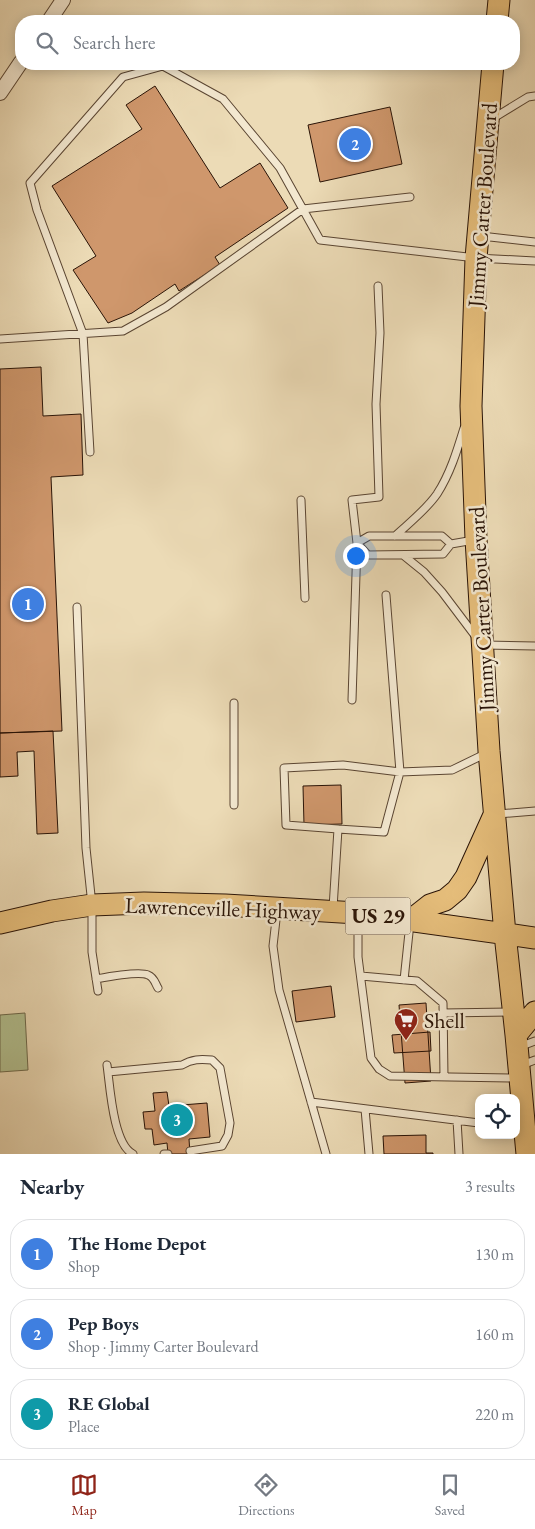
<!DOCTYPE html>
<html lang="en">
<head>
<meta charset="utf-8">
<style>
	:root { --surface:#fff; --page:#f6f6f7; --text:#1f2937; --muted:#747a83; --line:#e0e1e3; --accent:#8f2418 }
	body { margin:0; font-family:"EB Garamond",serif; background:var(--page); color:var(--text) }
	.controls { position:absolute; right:15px; bottom:15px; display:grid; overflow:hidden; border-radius:10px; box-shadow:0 2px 12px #0003 }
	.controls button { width:45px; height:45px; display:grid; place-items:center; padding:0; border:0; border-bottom:1px solid var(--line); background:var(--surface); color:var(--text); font:25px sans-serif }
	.you { position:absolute; left:355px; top:555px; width:18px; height:18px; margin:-12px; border:4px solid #fff; border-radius:50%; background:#1a73e8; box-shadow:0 0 0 8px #1a73e833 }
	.badge { display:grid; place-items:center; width:32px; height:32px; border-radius:50%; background:var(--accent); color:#fff; font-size:16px; font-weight:700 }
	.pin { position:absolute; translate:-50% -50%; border:2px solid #fff; box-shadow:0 1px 5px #0006 }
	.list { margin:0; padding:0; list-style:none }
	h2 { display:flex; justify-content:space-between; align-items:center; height:65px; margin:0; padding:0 20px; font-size:21px }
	h2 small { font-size:16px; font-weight:400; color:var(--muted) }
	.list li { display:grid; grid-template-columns:32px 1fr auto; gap:15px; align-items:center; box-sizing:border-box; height:70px; margin:0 10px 10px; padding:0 10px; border:1px solid var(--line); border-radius:20px }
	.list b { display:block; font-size:19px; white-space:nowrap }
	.list p { margin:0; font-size:16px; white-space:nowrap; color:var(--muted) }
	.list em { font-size:16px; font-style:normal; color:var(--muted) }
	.icon { flex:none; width:28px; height:28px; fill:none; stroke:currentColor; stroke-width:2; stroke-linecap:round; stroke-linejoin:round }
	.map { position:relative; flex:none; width:535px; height:1154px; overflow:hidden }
	.search { position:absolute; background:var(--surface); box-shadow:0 2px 12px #0003; left:15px; right:15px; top:15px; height:55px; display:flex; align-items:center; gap:12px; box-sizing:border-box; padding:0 18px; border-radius:20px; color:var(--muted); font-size:19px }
	.sheet { height:305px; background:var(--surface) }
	nav { display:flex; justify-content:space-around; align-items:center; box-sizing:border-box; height:70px; border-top:1px solid var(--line); background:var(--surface); font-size:14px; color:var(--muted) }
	nav a { display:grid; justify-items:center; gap:2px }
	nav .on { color:var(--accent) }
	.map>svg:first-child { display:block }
	.green { fill:#b3c191; stroke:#6e6a4c }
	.building { fill:#cf976c; stroke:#291306 }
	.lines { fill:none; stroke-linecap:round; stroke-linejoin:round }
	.lane-casing { stroke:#5a4532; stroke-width:9 }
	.street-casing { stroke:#5a4532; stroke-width:16 }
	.primary-casing { stroke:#291306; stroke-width:23 }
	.lane { stroke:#f3e8d0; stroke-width:7 }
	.street { stroke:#f3e8d0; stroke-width:14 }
	.primary { stroke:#e6be7b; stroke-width:21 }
	.labels { text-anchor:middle; stroke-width:5; stroke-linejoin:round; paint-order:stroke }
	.shield { fill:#f3e8d0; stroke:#665343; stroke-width:1 }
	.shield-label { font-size:21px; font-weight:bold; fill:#291306 }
	.street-label { font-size:22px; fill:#291306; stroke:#f3e8d0 }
	.poi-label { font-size:22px; fill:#291306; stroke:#f3e8d0; text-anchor:start }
</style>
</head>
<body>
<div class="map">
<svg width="535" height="1154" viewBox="0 0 535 1154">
	<rect width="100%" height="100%" fill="#ecdbb6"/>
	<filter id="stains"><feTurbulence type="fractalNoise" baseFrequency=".004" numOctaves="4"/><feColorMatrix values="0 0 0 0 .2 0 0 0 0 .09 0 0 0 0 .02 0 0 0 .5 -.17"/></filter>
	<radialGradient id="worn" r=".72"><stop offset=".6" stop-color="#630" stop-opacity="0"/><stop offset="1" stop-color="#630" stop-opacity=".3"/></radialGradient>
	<!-- green -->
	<path class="green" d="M 25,1013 L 28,1070 L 0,1072 L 0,1015 Z"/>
	<!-- building -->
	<path class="building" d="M 155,86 L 220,188 L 260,163 L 288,208 L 215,257 L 220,265 L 179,291 L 175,284 L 132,313 L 108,323 L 73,270 L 96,256 L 52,186 L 142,129 L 126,105 Z
		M 390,107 L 402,164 L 320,182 L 308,125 Z
		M 41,367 L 43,416 L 81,414 L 83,475 L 51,477 L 62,731 L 0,733 L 0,369 Z
		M 53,731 L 58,833 L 37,834 L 34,751 L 17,752 L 18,776 L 0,777 L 0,733 Z
		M 341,785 L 342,824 L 304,825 L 303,786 Z
		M 331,986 L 335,1017 L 296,1022 L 292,991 Z
		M 426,1003 L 431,1081 L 405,1083 L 399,1005 Z
		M 430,1032 L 431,1051 L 394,1053 L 392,1035 Z
		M 167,1092 L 169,1106 L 207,1103 L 210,1137 L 189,1139 L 190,1154 L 168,1154 L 167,1143 L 154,1145 L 152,1129 L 145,1129 L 143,1112 L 155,1111 L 153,1093 Z
		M 426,1135 L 426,1153 L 433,1153 L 433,1154 L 384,1154 L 383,1136 Z"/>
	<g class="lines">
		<!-- lane casing -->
		<g class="lane-casing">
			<path id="lane" d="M 492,119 L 528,97 L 535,96
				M 481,236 L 535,242
				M 0,339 L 123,331 L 166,307 L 303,209 L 410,197
				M 90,452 L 83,334 L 37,210 L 30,183 L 123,77 L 163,66 L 223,99 L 280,168 L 320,240 L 476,258 L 535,261
				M 301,500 L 305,598
				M 395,536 C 409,523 426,510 437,494 C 450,474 457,451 464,428
				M 451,544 L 442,536 L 369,536 L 357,543 L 368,555 L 443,554 L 451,544 L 474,540
				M 403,555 L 424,572 L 442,592 L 476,637
				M 77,607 L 86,848 L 92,905 L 92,952 L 98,991
				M 485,645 L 535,646
				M 352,700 L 357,543 L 352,500 L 379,497 L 376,404 L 380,333 L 378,286
				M 234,703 L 234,805
				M 498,814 L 535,811
				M 338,829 L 384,832 L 400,772 L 386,595
				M 333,908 L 338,829 L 286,825 L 284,768 L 343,765 L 400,772 L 452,770 L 487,753
				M 277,911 L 273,946 L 279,990 L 326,1154
				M 358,916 L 358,957 L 371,1058 L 379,1069 L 390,1076 L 517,1078
				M 361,976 L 417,981 L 443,1003 L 444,1077
				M 96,979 C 107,977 139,971 148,975 C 154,977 155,983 158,988
				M 404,980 L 410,923
				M 443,1013 L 512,1012
				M 519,1047 L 535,1041
				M 107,1065 C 110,1086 113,1144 133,1154
				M 522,1065 L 535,1060
				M 108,1072 L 182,1065 C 192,1059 200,1059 212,1060 L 220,1068 L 230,1123 L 228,1135 L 222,1146 L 190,1151
				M 311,1102 L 479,1123
				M 365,1109 L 369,1154
				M 457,1120 L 459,1154
				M 164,1154 L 168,1154"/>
		</g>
		<!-- street casing -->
		<g class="street-casing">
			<path id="street" d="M 49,21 L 63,0
				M 0,93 L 21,62"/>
		</g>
		<!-- primary casing -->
		<g class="primary-casing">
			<path id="primary" d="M 497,21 L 499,0
				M 493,64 L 476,258 L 471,406 L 476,539 L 489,751 L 505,934 L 516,1035 L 527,1154
				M 411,920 L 430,905 L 445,900 L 457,890 L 466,877 L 494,815
				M 0,923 L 52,911 L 92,905 L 144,903 L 225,905 L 357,913 L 535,938
				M 516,1035 L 535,1012"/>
		</g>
		<!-- lane -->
		<use href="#lane" class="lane"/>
		<!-- street -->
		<use href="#street" class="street"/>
		<!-- primary -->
		<use href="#primary" class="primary"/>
	</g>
	<!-- icons -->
	<defs>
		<g id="supermarket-pin" transform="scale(1.25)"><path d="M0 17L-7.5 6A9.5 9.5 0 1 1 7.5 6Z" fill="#8f2418" stroke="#f3e8d0"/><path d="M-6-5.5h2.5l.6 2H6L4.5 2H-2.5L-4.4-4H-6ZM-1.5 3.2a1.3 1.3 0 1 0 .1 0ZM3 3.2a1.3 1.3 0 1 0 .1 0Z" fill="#fff"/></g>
	</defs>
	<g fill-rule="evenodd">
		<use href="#supermarket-pin" x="406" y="1020"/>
	</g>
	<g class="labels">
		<!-- shield labels -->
		<rect class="shield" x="345.5" y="897.5" width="65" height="37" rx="4"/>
		<g class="shield-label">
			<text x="378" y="923">US 29</text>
		</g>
		<!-- street labels -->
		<g class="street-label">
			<text transform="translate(482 205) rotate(-86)" y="8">Jimmy Carter Boulevard</text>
			<text transform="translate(481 609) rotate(-93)" y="8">Jimmy Carter Boulevard</text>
			<text transform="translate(223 908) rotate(2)" y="8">Lawrenceville Highway</text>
		</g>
		<!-- poi labels -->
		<g class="poi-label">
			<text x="424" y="1028">Shell</text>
		</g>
	</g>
	<rect width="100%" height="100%" filter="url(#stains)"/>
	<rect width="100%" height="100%" fill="url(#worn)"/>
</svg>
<div class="controls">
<button><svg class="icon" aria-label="locate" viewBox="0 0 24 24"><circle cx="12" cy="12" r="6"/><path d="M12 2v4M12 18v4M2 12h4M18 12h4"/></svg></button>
</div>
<div class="you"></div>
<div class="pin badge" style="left:28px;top:604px;background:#3f7fe0">1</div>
<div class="pin badge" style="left:355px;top:144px;background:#3f7fe0">2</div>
<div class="pin badge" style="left:177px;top:1120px;background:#0f9aa8">3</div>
<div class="search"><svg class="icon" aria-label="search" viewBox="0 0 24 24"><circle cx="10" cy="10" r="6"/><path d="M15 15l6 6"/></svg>Search here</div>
</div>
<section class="sheet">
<h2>Nearby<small>3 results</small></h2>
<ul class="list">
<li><span class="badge" style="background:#3f7fe0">1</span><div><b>The Home Depot</b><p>Shop</p></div><em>130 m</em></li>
<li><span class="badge" style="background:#3f7fe0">2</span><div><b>Pep Boys</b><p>Shop · Jimmy Carter Boulevard</p></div><em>160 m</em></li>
<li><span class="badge" style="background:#0f9aa8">3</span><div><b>RE Global</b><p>Place</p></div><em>220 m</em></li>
</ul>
</section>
<nav>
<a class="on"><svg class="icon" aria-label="map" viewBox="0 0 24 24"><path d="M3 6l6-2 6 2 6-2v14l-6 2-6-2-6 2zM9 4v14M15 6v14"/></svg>Map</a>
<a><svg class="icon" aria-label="directions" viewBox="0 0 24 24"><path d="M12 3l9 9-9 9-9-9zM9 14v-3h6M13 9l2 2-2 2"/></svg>Directions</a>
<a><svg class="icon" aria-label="saved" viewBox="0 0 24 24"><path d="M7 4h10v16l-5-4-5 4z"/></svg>Saved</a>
</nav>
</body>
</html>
